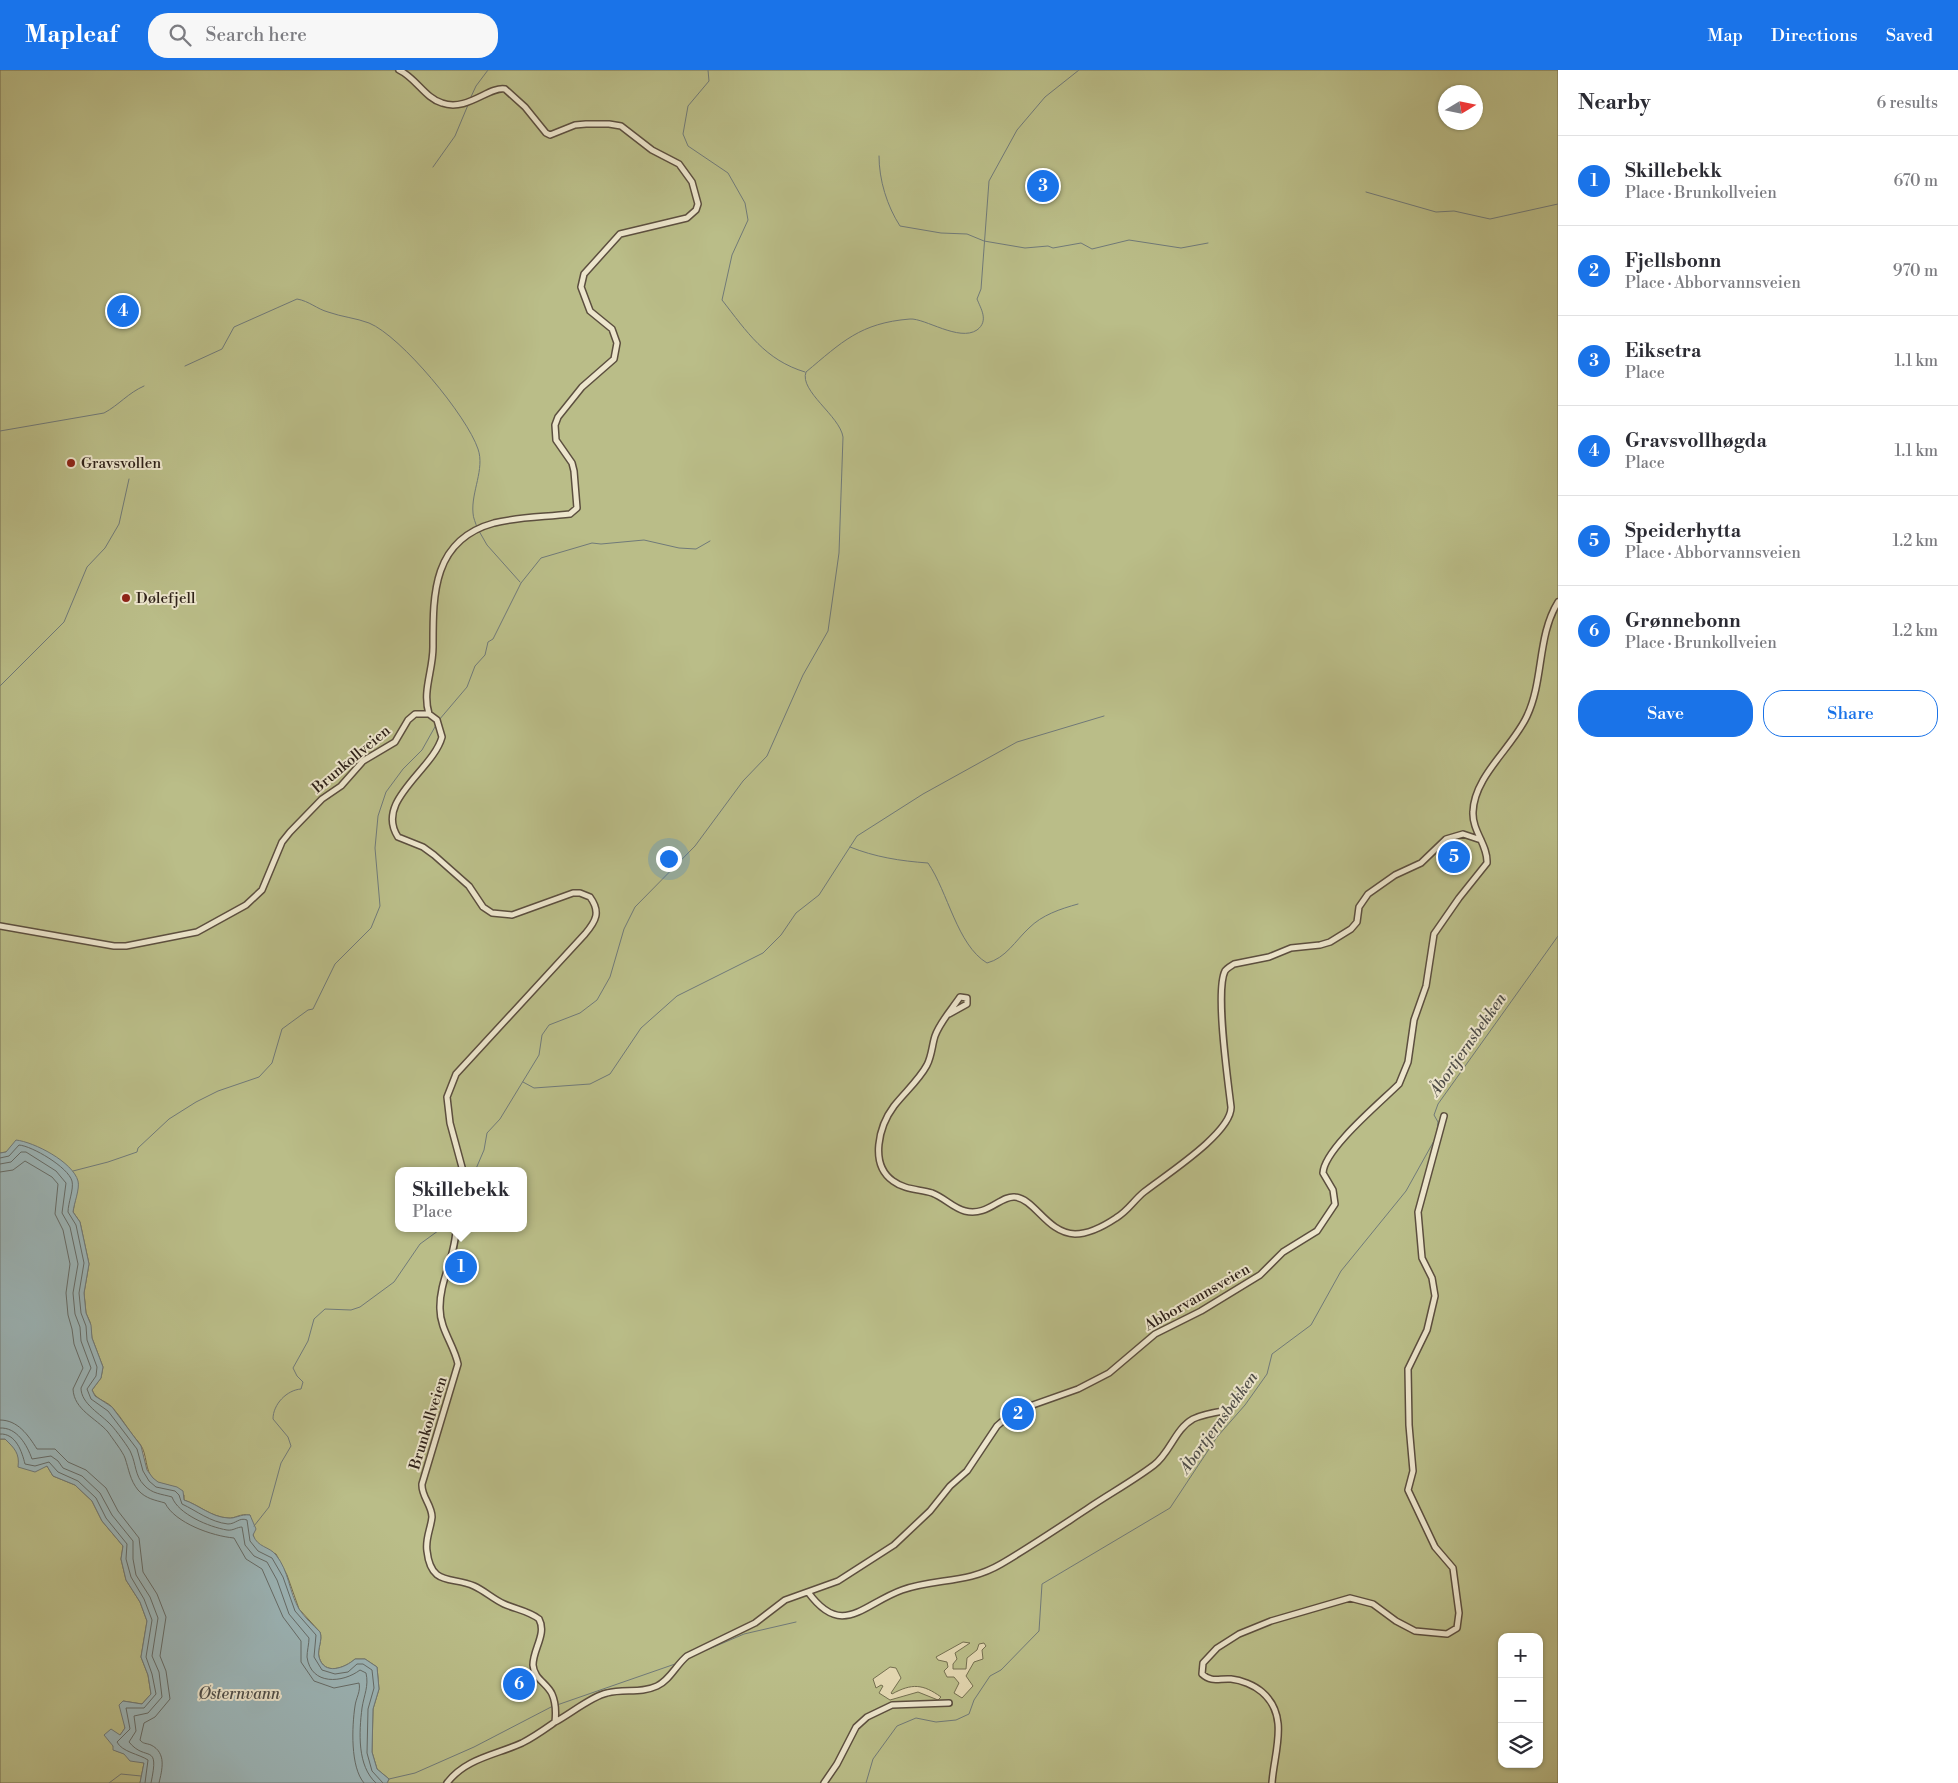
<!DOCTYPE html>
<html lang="en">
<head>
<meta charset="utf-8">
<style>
	:root { --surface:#fff; --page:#f7f7f7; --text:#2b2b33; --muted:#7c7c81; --line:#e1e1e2; --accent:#1a73e8 }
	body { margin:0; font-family:"Libre Bodoni",serif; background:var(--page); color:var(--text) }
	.controls { position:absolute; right:15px; bottom:15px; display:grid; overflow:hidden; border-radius:10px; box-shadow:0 1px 4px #0004 }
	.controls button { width:45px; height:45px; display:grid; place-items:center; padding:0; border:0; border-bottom:1px solid var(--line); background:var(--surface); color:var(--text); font:25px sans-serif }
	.compass { position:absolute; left:1438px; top:15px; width:45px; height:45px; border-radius:50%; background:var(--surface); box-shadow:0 1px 4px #0004; rotate:80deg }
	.you { position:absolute; left:668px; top:788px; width:18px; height:18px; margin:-12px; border:4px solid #fff; border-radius:50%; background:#1a73e8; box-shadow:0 0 0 8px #1a73e833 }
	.badge { display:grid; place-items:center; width:32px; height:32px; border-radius:50%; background:var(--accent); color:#fff; font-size:16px; font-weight:700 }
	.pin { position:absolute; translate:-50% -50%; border:2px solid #fff; box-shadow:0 1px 5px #0006 }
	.popup { position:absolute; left:395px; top:1097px; width:132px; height:65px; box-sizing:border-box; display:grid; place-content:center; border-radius:10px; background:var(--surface); filter:drop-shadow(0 1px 4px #0005); font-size:16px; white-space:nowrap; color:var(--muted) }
	.popup b { font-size:19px; color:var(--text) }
	.popup::after { content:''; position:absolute; left:50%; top:100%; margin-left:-10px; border:10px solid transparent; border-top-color:var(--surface) }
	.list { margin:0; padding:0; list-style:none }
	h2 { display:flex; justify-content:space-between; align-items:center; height:65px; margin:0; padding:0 20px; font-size:21px }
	h2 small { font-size:16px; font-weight:400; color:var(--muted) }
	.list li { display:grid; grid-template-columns:32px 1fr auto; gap:15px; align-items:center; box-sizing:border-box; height:90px; padding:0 20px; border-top:1px solid var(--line) }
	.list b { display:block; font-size:19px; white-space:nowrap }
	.list p { margin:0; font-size:16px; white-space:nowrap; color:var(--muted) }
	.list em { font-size:16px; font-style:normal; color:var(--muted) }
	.actions { display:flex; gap:10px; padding:15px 20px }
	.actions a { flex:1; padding:11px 0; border:1px solid var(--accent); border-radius:20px; text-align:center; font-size:18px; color:var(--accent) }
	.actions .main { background:var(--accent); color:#fff }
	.icon { flex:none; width:28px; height:28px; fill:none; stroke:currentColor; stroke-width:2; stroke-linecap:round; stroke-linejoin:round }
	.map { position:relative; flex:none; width:1558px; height:1713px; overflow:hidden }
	header { display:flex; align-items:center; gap:30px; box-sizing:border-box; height:70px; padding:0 25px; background:var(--accent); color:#fff }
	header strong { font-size:24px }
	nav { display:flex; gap:28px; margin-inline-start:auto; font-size:18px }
	.search { width:350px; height:45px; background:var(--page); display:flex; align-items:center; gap:12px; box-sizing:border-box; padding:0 18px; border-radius:20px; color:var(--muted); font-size:19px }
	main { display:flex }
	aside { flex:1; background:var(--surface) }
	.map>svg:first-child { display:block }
	.green { fill:#babd88; stroke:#746f50; fill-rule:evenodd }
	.water { fill:#9cb6b9; stroke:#707a79 }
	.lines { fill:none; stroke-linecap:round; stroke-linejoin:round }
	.shore { stroke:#656c69; stroke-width:1 }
	.stream { stroke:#707a79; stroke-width:1 }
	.street-casing { stroke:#5c4f3f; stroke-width:8 }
	.street { stroke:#ede6cd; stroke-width:5 }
	.poi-dot { fill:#8f2418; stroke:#ede6cd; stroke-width:2 }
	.labels { text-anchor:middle; stroke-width:4; stroke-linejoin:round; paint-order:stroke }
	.poi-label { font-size:15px; fill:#2e2119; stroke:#ede6cd; text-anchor:start }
	.street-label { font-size:15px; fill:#2e2119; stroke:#ede6cd }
	.water-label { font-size:16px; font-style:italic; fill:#4f4e49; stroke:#ede6cd }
</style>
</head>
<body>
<header>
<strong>Mapleaf</strong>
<div class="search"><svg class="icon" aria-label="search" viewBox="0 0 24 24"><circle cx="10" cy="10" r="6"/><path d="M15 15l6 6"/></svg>Search here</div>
<nav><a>Map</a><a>Directions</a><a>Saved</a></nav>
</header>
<main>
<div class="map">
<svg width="1558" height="1713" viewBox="0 0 1558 1713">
	<rect width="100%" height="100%" fill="#e4d8b2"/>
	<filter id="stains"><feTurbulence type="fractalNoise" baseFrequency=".004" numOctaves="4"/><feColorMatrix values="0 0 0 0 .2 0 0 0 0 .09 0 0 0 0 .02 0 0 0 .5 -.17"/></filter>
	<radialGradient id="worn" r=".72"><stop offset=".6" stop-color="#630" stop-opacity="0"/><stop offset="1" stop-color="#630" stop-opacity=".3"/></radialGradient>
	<!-- green -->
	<path class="green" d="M 0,0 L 1558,0 L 1558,1713 L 387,1713 L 389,1709 L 377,1699 L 372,1682 L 373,1639 L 379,1619 L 377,1597 L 365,1589 L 355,1589 C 345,1598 324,1606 319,1587 C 317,1579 323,1570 320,1562 L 299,1539 L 287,1505 L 276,1484 L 260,1477 L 254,1469 L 250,1445 C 240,1443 235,1449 228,1448 C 211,1447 199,1435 184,1430 L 184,1425 C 173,1412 163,1417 154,1410 C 144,1400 148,1385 140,1374 C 130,1363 122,1348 112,1337 C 105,1330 96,1330 92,1320 L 101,1308 L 103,1297 L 92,1268 L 90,1252 L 86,1243 L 84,1223 L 89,1194 L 80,1152 L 73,1142 L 78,1113 L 6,1082 L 0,1083 ZM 1446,22 L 1476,22 L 1476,52 L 1446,52 ZM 398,1101 L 524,1101 L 524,1158 L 398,1158 ZM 1502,1567 L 1539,1567 L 1539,1694 L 1502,1694 ZM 963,1572 L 970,1573 L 955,1583 L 957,1589 L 953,1594 L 953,1599 L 966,1599 L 967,1588 L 977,1580 L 979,1574 L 984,1573 L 986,1576 L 982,1580 L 983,1589 L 974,1592 L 966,1606 L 973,1616 L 962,1628 L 954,1623 L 959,1613 L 954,1607 L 947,1607 L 944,1601 L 948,1597 L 947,1592 L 938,1590 L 936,1587 ZM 890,1597 L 896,1598 L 901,1608 L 891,1623 L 892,1624 C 912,1613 923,1614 941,1627 L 938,1630 L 918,1622 L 890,1630 L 879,1623 L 883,1616 L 881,1615 L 876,1618 L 873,1609 Z
		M 0,1369 L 5,1369 L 16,1380 L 19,1387 L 47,1396 L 53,1406 L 75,1415 L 92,1431 L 102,1451 L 123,1476 L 121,1489 L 126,1510 L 140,1532 L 147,1551 L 141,1587 L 148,1605 L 151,1624 L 142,1634 L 123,1631 L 125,1658 L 113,1676 L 116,1681 C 126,1683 133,1690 144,1693 L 140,1713 L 0,1713 Z"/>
	<!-- water -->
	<path class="water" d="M 16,1070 C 34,1072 73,1092 78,1111 C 80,1119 74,1133 73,1142 L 80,1152 L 89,1194 L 84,1223 L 86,1243 L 91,1255 L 92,1268 L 103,1297 L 101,1308 L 92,1320 L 95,1326 L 112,1337 L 141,1376 L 147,1400 L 153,1408 L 158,1412 L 177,1417 L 183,1421 L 184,1430 C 199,1435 211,1447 228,1448 C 235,1449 240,1444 250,1445 L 256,1459 L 253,1465 C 258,1478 269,1476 276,1485 C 289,1501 289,1522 299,1539 C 305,1548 313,1555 320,1562 C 323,1570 317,1579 319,1587 C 324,1606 345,1598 355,1589 L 365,1589 L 377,1597 L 379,1619 L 373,1639 L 372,1682 L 377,1699 L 389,1709 L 387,1713 L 140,1713 L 144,1693 L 130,1691 L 124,1684 L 113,1680 L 113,1676 L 104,1665 L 111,1659 L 120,1665 L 125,1658 L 119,1635 L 123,1631 L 142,1634 L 151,1624 L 148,1605 L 141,1587 L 147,1551 L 140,1532 L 126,1510 L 121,1489 L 123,1476 L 102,1451 L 92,1431 L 75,1415 L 53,1406 L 47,1396 L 35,1402 L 18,1397 C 20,1383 14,1378 5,1369 L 0,1369 L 0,1083 L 6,1082 Z"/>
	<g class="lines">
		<!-- shore -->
		<path class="shore" d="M 0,1088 L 9,1086 L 19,1075 C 32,1076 68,1097 72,1111 C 74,1119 68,1133 68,1142 L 76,1155 L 84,1193 L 79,1223 L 81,1243 L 86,1256 L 87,1270 L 97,1297 L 96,1306 L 87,1319 L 91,1329 L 108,1341 L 137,1379 L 143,1401 L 149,1411 L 156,1417 L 175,1421 L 179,1425 L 182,1434 C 197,1441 210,1452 228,1454 C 236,1454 239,1447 247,1450 L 250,1471 L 258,1481 L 272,1488 L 283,1507 L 295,1541 L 316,1565 L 314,1587 L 322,1600 L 335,1604 L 348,1602 L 357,1594 L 363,1594 L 372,1600 L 374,1618 L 368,1639 L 367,1683 L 372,1701 L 383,1713
			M 0,1094 L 11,1092 L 21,1082 L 26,1082 L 56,1101 L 66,1113 L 62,1143 L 70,1157 L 78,1194 L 73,1223 L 75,1244 L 80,1257 L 81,1271 L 91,1298 L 81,1318 C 81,1334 101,1344 111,1355 C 115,1359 130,1379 131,1383 C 136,1394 135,1406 144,1415 C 152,1424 162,1424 172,1427 C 178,1444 209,1457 227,1460 C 233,1461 237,1457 242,1457 L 245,1475 L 254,1486 L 267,1492 L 277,1510 L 289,1544 L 309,1568 C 309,1574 307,1581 307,1587 C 311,1616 343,1613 360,1600 L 366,1603 C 369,1616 364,1625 362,1638 C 359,1662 357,1696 376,1713
			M 0,1102 L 13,1100 L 25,1091 L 52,1107 L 58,1114 L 55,1144 L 63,1160 L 70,1194 L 66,1223 L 68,1245 L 72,1259 L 74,1274 L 83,1298 L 73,1319 C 74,1340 96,1348 108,1362 C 112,1368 123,1382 125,1388 C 129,1400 130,1410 138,1420 C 146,1429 155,1430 165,1433 C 175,1453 212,1466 234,1468 L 246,1489 L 262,1499 L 283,1547 L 301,1571 L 301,1592 L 314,1611 L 334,1618 L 359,1613 C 361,1621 356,1628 355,1636 C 352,1656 350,1697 364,1713
			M 0,1350 C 18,1350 28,1365 37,1379 L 55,1379 L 68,1392 L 86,1400 L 106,1418 L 118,1441 L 139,1468 L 143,1502 L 157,1524 L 166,1547 L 160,1586 L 166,1601 L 170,1629 L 155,1647 L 144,1653 L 140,1670 C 143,1674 146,1673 151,1675 C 167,1683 162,1700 159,1713
			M 0,1358 C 17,1357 27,1375 32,1389 L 51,1386 L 58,1391 L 63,1398 L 82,1406 L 100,1423 L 112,1445 L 133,1471 L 133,1489 L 136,1505 L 150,1527 L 158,1548 L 152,1586 L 159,1602 L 162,1627 L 148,1643 L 134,1646 L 136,1661 L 129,1672 C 146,1693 160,1671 151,1713
			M 0,1364 C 16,1363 22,1382 25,1394 L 35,1396 L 49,1392 L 58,1402 L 78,1411 L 96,1428 L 106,1448 L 127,1474 L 126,1489 L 131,1507 L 144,1529 L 152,1550 L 146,1587 L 152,1604 L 156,1624 L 144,1638 L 126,1638 L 130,1659 L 117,1672 C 122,1682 139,1684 148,1690 L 145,1713"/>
		<!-- stream -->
		<path class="stream" d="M 708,0 L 709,11 L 688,36 L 683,64 L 688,76 L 728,103 L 745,133 L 748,150 L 732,185 L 722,230 C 747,262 765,290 805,302
			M 470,29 L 476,16 L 488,0
			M 879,86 C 879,110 887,136 900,156 L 941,163 L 967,164 L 984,171 L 1025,178 L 1048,176 L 1053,178 L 1081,173 L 1092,179 L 1129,170 L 1181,178 L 1208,173
			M 433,97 L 455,66 L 468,35
			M 1366,122 L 1436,142 L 1454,141 L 1490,149 L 1558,134
			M 185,296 L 222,279 L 234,257 L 297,229 C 309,231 317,239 328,242 C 342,247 356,248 369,253 C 401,266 467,346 478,379 C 485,399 471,422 473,443 C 473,448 476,453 477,458
			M 0,361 L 104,343 C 119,335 128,323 144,316
			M 479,461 L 487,475 L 520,512
			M 0,616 L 64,552 L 87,497 L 105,478 L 119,454 L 129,409
			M 439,650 L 467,617 L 475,596 L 485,585 L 488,572 L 493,569 L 521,513 L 541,488 L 592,473 L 601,474 L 644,470 L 679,478 L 696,479 L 710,471
			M 850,777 C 875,787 900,791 928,793 C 948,822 957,875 987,893 C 1006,888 1015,871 1029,858 C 1042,845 1060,839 1078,834
			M 523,1012 L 534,1018 L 590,1014 L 610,1004 L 641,958 L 677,926 L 763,883 L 781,865 L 796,843 L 819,825 L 857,766 L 923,724 L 1017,672 L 1104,646
			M 1437,1062 L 1438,1052 L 1434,1045 L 1438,1034 L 1558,866
			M 73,1101 L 108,1092 L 137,1082 L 138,1078 L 169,1049 L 196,1032 L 218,1021 L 259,1007 L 272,993 L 282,959 L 308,940 L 313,939 L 335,894 L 371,858 L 380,836 L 375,778 L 378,746 L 386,722 L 403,699 L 422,680 L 436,655
			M 475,1101 L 484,1080 L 487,1063 L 500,1049 L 539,985 L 542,965 L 549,955 L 580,943 L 597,930 L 610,907 L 624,859 L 635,837 L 695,776 L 743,711 L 767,686 L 803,605 L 828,561 L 839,483 L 843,367 C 840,346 799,321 806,302 C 842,272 860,253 910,249 C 925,248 959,272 977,260 C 989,251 981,239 977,229 L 981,219 L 989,111 L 1017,60 L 1045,27 L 1079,0
			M 254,1456 L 269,1437 L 281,1393 L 291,1376 L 288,1367 L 273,1349 C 273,1334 287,1320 301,1319 L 303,1312 L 297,1306 L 293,1298 L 308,1271 L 314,1249 L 325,1239 L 351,1240 L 360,1237 L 394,1212 L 420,1174 L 442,1158
			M 688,1588 L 744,1564 L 796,1552
			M 557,1635 L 678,1593
			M 389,1709 L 415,1703 L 474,1677 L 553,1636
			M 109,1713 L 121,1704 L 141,1706
			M 866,1713 L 873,1689 L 897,1656 L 916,1648 L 936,1652 L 956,1650 L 969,1644 L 974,1630 L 990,1606 L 1001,1600 L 1039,1561 L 1042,1514 L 1170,1438 L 1217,1367 L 1245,1335 L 1267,1304 L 1272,1284 L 1311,1255 L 1341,1201 L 1406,1121 L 1435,1069"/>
		<!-- street casing -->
		<g class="street-casing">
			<path id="street" d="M 399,0 C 416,8 425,28 442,33 C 467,42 489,16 505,19 L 525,37 L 546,63 L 550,65 L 575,55 L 586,54 L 609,54 L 621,56 L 652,80 L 679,94 L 692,112 L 698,134 L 696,140 L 687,148 L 620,164 L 584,204 L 581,217 L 590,241 L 612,259 L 617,273 L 614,289 L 582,317 L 558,347 L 555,355 L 556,370 L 572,393 L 574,401 L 577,438 L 570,444 C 545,447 518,447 494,453 C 432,470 433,525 433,577 C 433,601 422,621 429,644
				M 0,856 L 114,876 L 126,876 L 197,862 L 246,835 L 262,820 L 282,772 L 290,762 L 322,729 L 341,716 L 363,691 L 395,672 L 408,650 L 415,644 L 429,644 L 437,650 L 442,667 C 433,700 374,731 398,767 L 423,777 L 434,785 L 469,816 L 483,837 L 492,843 L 512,845 L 573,823 L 580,823 L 590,827 C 601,842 596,851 585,864 L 456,1004 L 447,1027 L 450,1053 L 463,1101
				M 949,944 L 967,934 L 967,928 L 960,927 C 952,939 940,952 935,966 C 932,975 932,985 927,995 C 919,1010 905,1022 894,1036 C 879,1056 869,1094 893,1111 C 905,1120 919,1119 932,1123 C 945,1128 953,1138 965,1141 C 987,1147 1001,1125 1015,1127 C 1035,1129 1047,1163 1075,1164 C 1090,1164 1104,1156 1116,1148 C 1128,1141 1134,1130 1144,1122 C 1164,1106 1232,1063 1231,1037 C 1228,1011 1215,921 1225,901 C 1227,898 1231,896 1234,894 L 1269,887 L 1291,878 L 1320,875 L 1330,872 L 1351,859 L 1357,852 L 1359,837 L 1368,824 L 1395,805 L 1421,793 L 1446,769 L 1463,764 L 1481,770
				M 808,1522 C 842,1569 863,1534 902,1520 C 936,1508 967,1514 1001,1494 C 1030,1477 1058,1458 1087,1439 C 1109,1424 1133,1411 1154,1395 C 1170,1383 1175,1359 1193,1349 C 1203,1344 1217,1342 1229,1340
				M 555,1652 C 570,1644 592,1626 607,1623 C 624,1618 640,1624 657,1616 C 670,1610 676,1595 687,1586 L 755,1553 L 785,1530 L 838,1511 L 894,1475 L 930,1441 L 950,1416 L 967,1401 L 997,1356 L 1013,1342 L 1078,1319 L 1109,1303 L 1155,1264 L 1201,1241 L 1260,1205 L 1283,1182 L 1317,1161 L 1335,1134 L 1333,1120 L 1323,1103 C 1324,1079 1381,1032 1399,1014 L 1408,992 L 1414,950 L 1426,916 L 1434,864 L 1459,828 L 1487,793 C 1488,775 1472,761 1473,742 C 1474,706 1513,677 1527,646 C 1544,610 1537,566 1558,532
				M 447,1713 C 466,1688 496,1685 522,1673 C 534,1667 545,1659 555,1652 C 556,1643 556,1633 552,1624 C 547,1613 534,1609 533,1595 C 533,1579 547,1564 539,1549 C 529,1541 515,1539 504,1534 C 493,1529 485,1521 474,1516 C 452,1506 431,1517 427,1481 C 425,1469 431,1458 432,1447 C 432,1435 421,1426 422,1414 L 458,1294 C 454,1275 440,1259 440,1239 C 439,1211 456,1186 456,1158
				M 824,1713 L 837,1694 L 856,1657 L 867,1647 L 892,1635 L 949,1633
				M 1272,1713 C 1274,1682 1290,1646 1262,1622 C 1254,1615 1241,1610 1231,1609 C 1219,1608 1212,1613 1202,1604 L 1203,1593 L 1217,1578 L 1239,1564 L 1271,1551 L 1350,1528 L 1373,1534 L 1396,1551 L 1415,1561 L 1447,1564 L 1457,1558 L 1459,1543 L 1453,1498 L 1435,1477 L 1408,1420 L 1413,1401 L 1409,1355 L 1408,1299 L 1427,1260 L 1435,1226 L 1432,1208 L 1422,1188 L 1418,1142 L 1444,1046"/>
		</g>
		<!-- street -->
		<use href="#street" class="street"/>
	</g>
	<!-- markers -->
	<g class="poi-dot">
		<circle cx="71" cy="393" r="5"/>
		<circle cx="126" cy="528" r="5"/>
	</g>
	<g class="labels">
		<!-- poi labels -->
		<g class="poi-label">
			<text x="81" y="398">Gravsvollen</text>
			<text x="136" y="533">Dølefjell</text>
		</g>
		<!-- street labels -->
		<g class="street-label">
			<text transform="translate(351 689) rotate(-40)" y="5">Brunkollveien</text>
			<text transform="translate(1197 1227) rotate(-30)" y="5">Abborvannsveien</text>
			<text transform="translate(428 1353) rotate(-73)" y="5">Brunkollveien</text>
		</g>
		<!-- water labels -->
		<g class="water-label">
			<text transform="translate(1467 974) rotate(-55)" y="6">Åbortjernsbekken</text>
			<text transform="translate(1218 1352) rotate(-54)" y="6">Åbortjernsbekken</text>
			<text x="239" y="1629">Østernvann</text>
		</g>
	</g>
	<rect width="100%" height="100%" filter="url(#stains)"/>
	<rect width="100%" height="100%" fill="url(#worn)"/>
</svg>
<div class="controls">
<button>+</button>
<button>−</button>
<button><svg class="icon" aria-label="layers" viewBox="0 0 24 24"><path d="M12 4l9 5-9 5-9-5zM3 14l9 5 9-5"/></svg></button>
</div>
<svg class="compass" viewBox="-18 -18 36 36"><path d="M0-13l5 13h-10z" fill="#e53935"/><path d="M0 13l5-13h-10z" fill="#7c7c81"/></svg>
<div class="you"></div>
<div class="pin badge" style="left:461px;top:1197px">1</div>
<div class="popup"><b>Skillebekk</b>Place</div>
<div class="pin badge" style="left:1018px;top:1344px">2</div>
<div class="pin badge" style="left:1043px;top:116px">3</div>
<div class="pin badge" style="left:123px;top:241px">4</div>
<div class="pin badge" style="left:1454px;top:787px">5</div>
<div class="pin badge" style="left:519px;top:1614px">6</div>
</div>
<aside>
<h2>Nearby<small>6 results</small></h2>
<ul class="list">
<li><span class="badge">1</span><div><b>Skillebekk</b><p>Place · Brunkollveien</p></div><em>670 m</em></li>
<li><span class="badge">2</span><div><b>Fjellsbonn</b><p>Place · Abborvannsveien</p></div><em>970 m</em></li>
<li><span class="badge">3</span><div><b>Eiksetra</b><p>Place</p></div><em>1.1 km</em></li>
<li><span class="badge">4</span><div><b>Gravsvollhøgda</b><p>Place</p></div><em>1.1 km</em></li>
<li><span class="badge">5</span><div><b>Speiderhytta</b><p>Place · Abborvannsveien</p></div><em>1.2 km</em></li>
<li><span class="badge">6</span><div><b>Grønnebonn</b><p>Place · Brunkollveien</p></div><em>1.2 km</em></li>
</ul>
<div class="actions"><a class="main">Save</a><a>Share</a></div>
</aside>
</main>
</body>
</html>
